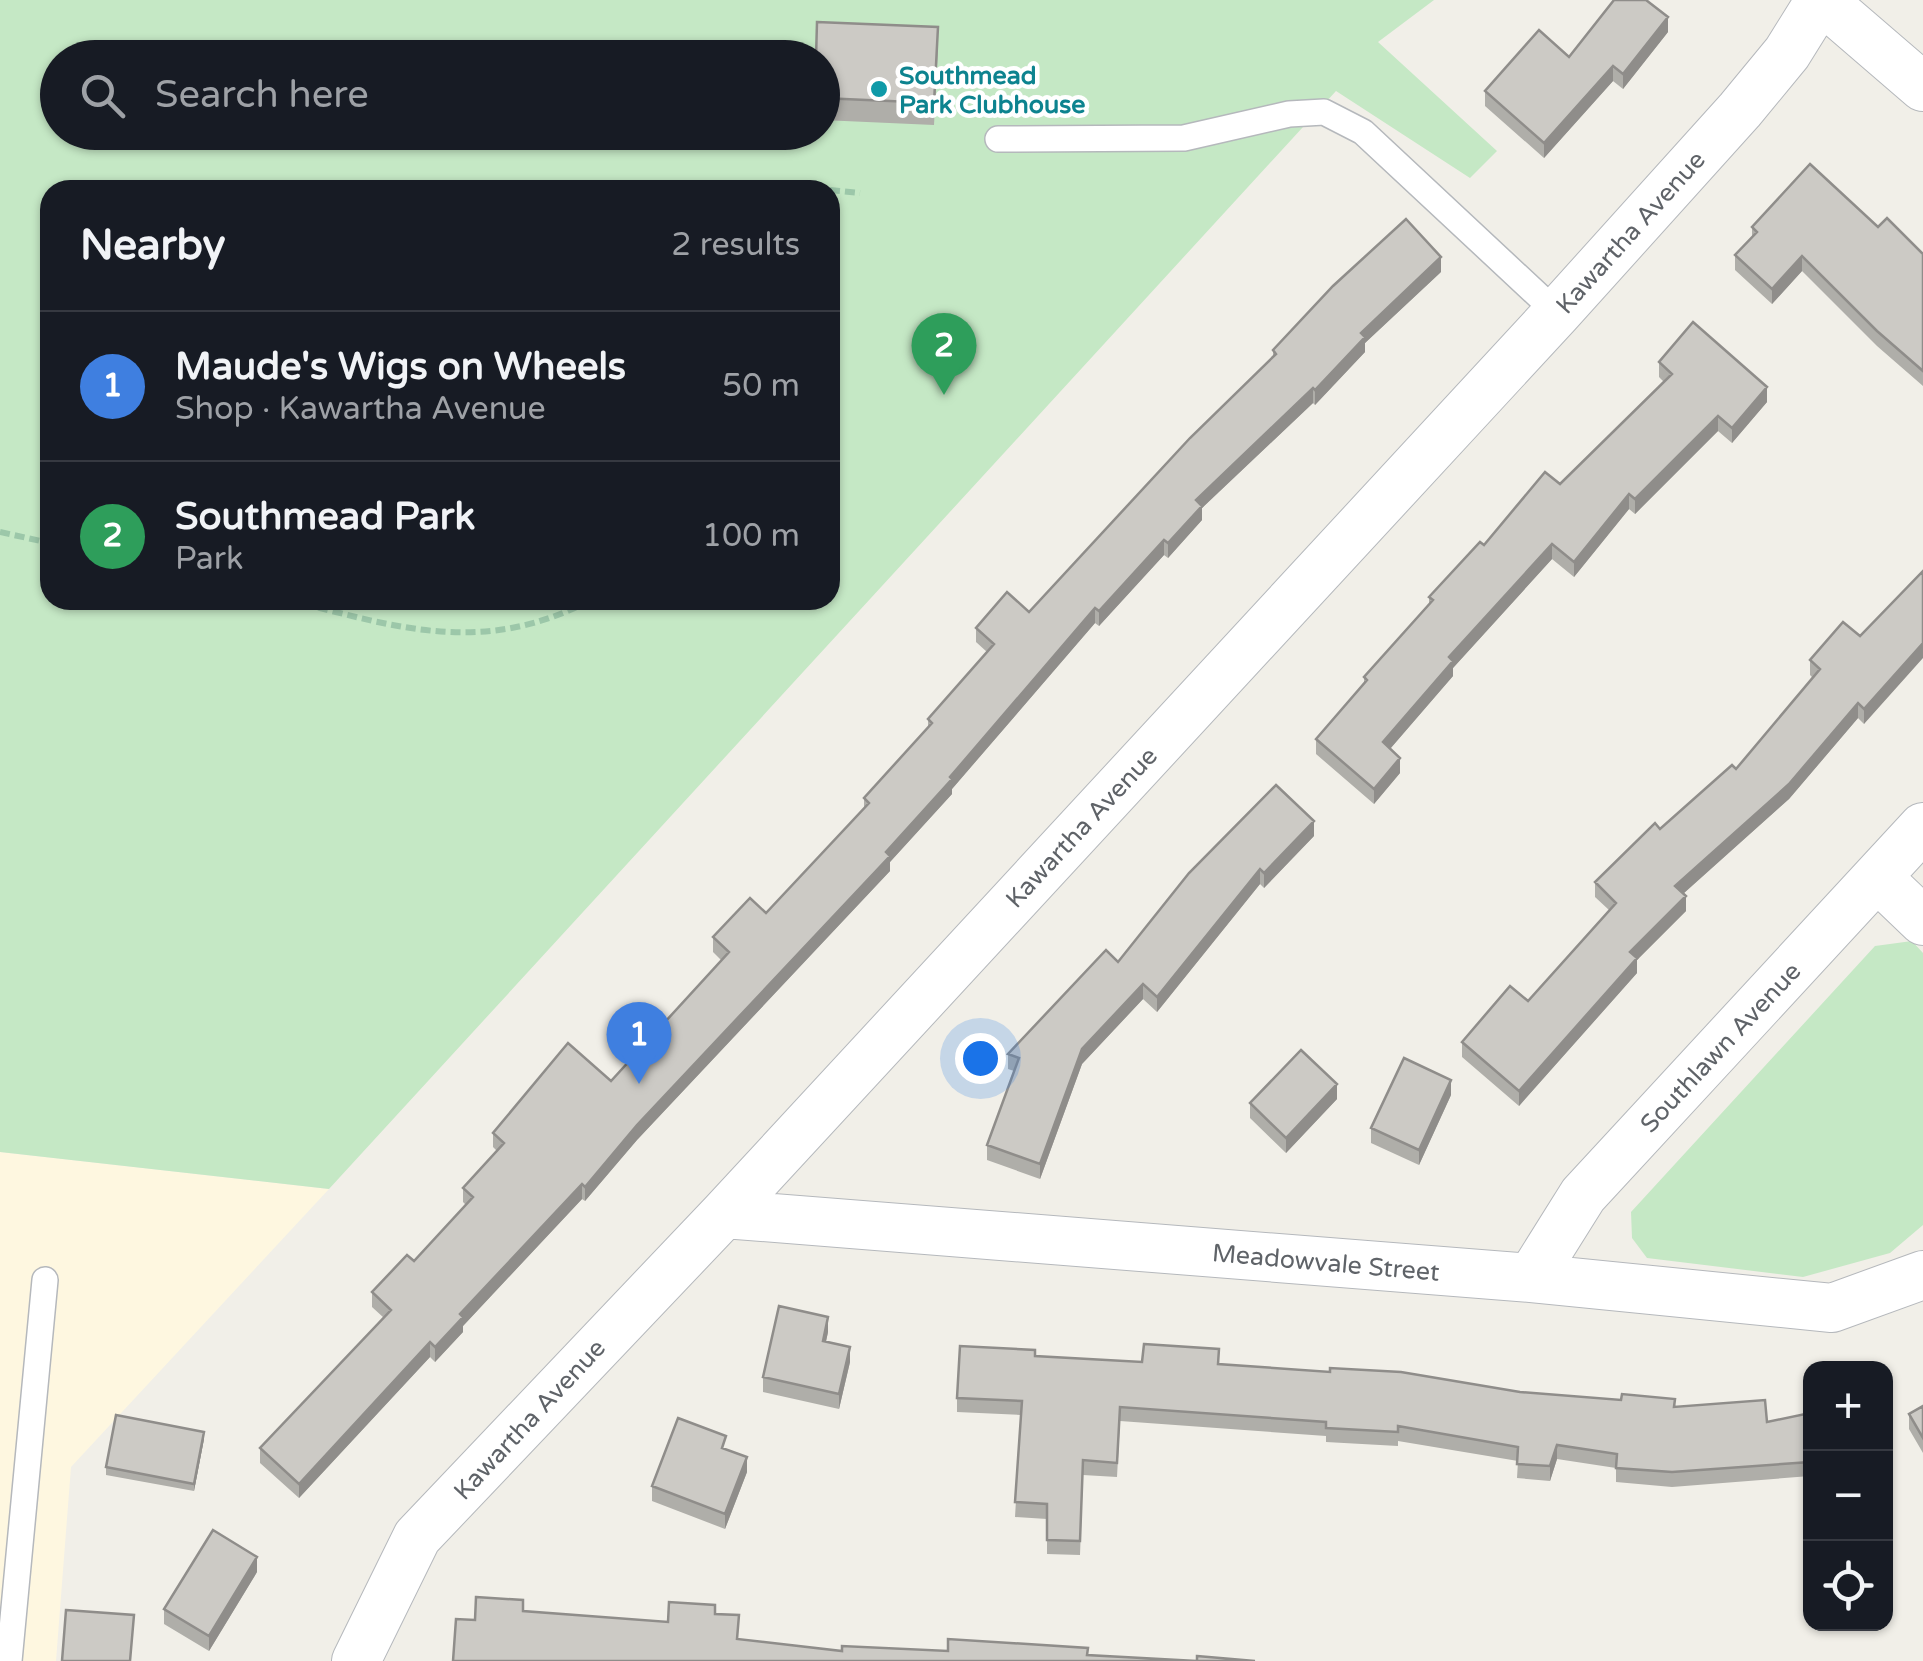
<!DOCTYPE html>
<html lang="en">
<head>
<meta charset="utf-8">
<style>
	:root { --surface:#171b24; --page:#242831; --text:#f1f3f6; --muted:#9ea1a6; --line:#363941; --accent:#7c3aed }
	body { margin:0; font-family:"Varela Round",sans-serif; background:var(--page); color:var(--text) }
	.controls { position:absolute; right:30px; bottom:30px; display:grid; overflow:hidden; border-radius:20px; box-shadow:0 2px 8px #0004 }
	.controls button { width:90px; height:90px; display:grid; place-items:center; padding:0; border:0; border-bottom:2px solid var(--line); background:var(--surface); color:var(--text); font:50px sans-serif }
	.you { position:absolute; left:980px; top:1058px; width:35px; height:35px; margin:-25px; border:8px solid #fff; border-radius:50%; background:#1a73e8; box-shadow:0 0 0 15px #1a73e833 }
	.badge { display:grid; place-items:center; width:65px; height:65px; border-radius:50%; background:var(--accent); color:#fff; font-size:32px; font-weight:700 }
	.pin { position:absolute; translate:-50% -82px; filter:drop-shadow(0 2px 5px #0008) }
	.pin::after { content:''; position:absolute; top:52px; width:35px; height:30px; background:inherit; clip-path:polygon(0 0,100% 0,50% 100%) }
	.list { margin:0; padding:0; list-style:none }
	h2 { display:flex; justify-content:space-between; align-items:center; height:130px; margin:0; padding:0 40px; font-size:42px }
	h2 small { font-size:32px; font-weight:400; color:var(--muted) }
	.list li { display:grid; grid-template-columns:65px 1fr auto; gap:30px; align-items:center; box-sizing:border-box; height:150px; padding:0 40px; border-top:2px solid var(--line) }
	.list b { display:block; font-size:38px; white-space:nowrap }
	.list p { margin:0; font-size:32px; white-space:nowrap; color:var(--muted) }
	.list em { font-size:32px; font-style:normal; color:var(--muted) }
	.icon { flex:none; width:55px; height:55px; fill:none; stroke:currentColor; stroke-width:2; stroke-linecap:round; stroke-linejoin:round }
	.map { position:relative; flex:none; width:1923px; height:1661px; overflow:hidden }
	.search { position:absolute; background:var(--surface); box-shadow:0 2px 8px #0004; left:40px; top:40px; width:800px; height:110px; display:flex; align-items:center; gap:25px; box-sizing:border-box; padding:0 35px; border-radius:55px; color:var(--muted); font-size:38px }
	.panel { position:absolute; background:var(--surface); box-shadow:0 2px 8px #0004; left:40px; top:180px; width:800px; height:430px; border-radius:30px }
	.map>svg:first-child { display:block }
	.commercial { fill:#fef7e0 }
	.green { fill:#c5e8c5; fill-rule:evenodd }
	.lines { fill:none; stroke-linecap:round; stroke-linejoin:round }
	.service-casing { stroke:#b5b8bc; stroke-width:28 }
	.minor-casing { stroke:#b5b8bc; stroke-width:50 }
	.path { stroke:#9cc7a9; stroke-width:6; stroke-dasharray:10 5; stroke-linecap:butt }
	.service { stroke:#fff; stroke-width:25 }
	.minor { stroke:#fff; stroke-width:48 }
	.wall { fill:#afaea9 }
	.shaded-wall { fill:#8f8d8a }
	.building { fill:#cccac5; stroke:#8f8d8a; stroke-width:2.5 }
	.culture-dot { fill:#0f9aa8; stroke:#fff; stroke-width:4 }
	.labels { text-anchor:middle; stroke-width:9; stroke-linejoin:round; paint-order:stroke }
	.culture-label { font-size:25px; font-weight:bold; fill:#0d838f; stroke:#fff; text-anchor:start }
	.street-label { font-size:25px; fill:#5f6368; stroke:#fff }
</style>
</head>
<body>
<div class="map">
<svg width="1923" height="1661" viewBox="0 0 1923 1661">
	<rect width="100%" height="100%" fill="#f1efe8"/>
	<!-- commercial -->
	<path class="commercial" d="M 0,1152 L 329,1189 L 71,1467 L 56,1661 L 0,1661 Z"/>
	<!-- green -->
	<path class="green" d="M 0,0 L 1434,0 L 1378,42 L 1497,151 L 1470,178 L 1336,91 L 329,1189 L 0,1152 ZM 58,58 L 822,58 L 822,132 L 58,132 ZM 50,190 L 830,190 L 830,600 L 50,600 Z
		M 1912,941 L 1923,953 L 1923,1225 L 1890,1253 L 1803,1277 L 1647,1258 L 1632,1238 L 1631,1212 L 1875,946 Z"/>
	<g class="lines">
		<!-- service casing -->
		<g class="service-casing">
			<path id="service" d="M 998,139 L 1184,138 L 1289,114 L 1324,112 L 1363,132 L 1557,313
				M 9,1661 L 45,1280"/>
		</g>
		<!-- minor casing -->
		<g class="minor-casing">
			<path id="minor" d="M 1822,0 L 1923,87
				M 1877,877 L 1923,921
				M 724,1214 L 1531,1278 L 1832,1308 L 1923,1275
				M 1531,1278 L 1583,1195 L 1923,827
				M 356,1661 L 417,1537 L 724,1214 L 1557,313 L 1740,110 L 1787,53 L 1820,0"/>
		</g>
		<!-- path -->
		<path class="path" d="M 804,190 L 826,190
			M 830,190 L 860,193
			M 0,532 L 50,543
			M 289,600 C 399,628 483,656 591,600"/>
		<!-- service -->
		<use href="#service" class="service"/>
		<!-- minor -->
		<use href="#minor" class="minor"/>
	</g>
	<!-- wall -->
	<path class="wall" d="M 1668,32 L 1623,89 L 1613,81 L 1544,158 L 1485,106 L 1485,91 L 1569,57 Z
		M 938,49 L 934,125 L 822,120 L 822,58 Z
		M 1752,227 L 1878,227 L 1923,254 L 1923,386 L 1877,346 L 1802,271 L 1772,304 L 1735,270 L 1735,255 L 1752,237 Z
		M 1441,272 L 1365,343 L 1365,352 L 1315,405 L 1313,403 L 1202,508 L 1202,520 L 1168,558 L 1164,555 L 1099,626 L 1095,623 L 952,789 L 952,794 L 890,862 L 890,871 L 637,1140 L 585,1201 L 582,1199 L 463,1326 L 463,1332 L 435,1362 L 430,1357 L 299,1498 L 260,1463 L 260,1448 L 384,1318 L 372,1307 L 372,1292 L 414,1261 L 466,1205 L 463,1202 L 463,1188 L 497,1151 L 493,1147 L 493,1133 L 611,1081 L 721,960 L 713,952 L 713,937 L 766,913 L 864,809 L 864,798 L 928,727 L 928,719 L 987,652 L 976,642 L 976,628 L 1029,612 L 1273,357 L 1273,350 Z
		M 1659,362 L 1767,402 L 1732,443 L 1718,431 L 1635,514 L 1629,509 L 1574,577 L 1552,559 L 1453,668 L 1453,676 L 1390,749 L 1400,773 L 1374,804 L 1316,754 L 1316,739 L 1364,683 L 1364,677 L 1429,604 L 1429,597 L 1484,545 L 1560,484 L 1664,382 L 1659,377 Z
		M 1923,571 L 1864,724 L 1858,718 L 1789,799 L 1683,894 L 1686,911 L 1637,960 L 1637,973 L 1519,1106 L 1462,1057 L 1462,1042 L 1528,1001 L 1609,910 L 1595,897 L 1595,882 L 1736,769 L 1813,678 L 1810,675 L 1810,660 L 1860,636 Z
		M 1314,836 L 1264,888 L 1260,884 L 1157,1012 L 1143,999 L 1082,1064 L 1040,1179 L 987,1160 L 987,1145 L 1014,1071 L 1008,1069 L 1008,1054 L 1118,962 L 1189,873 Z
		M 1451,1095 L 1419,1165 L 1371,1143 L 1371,1128 Z
		M 1337,1099 L 1286,1153 L 1250,1118 L 1250,1103 Z
		M 828,1332 L 826,1341 L 850,1362 L 839,1409 L 763,1392 L 763,1377 Z
		M 1035,1356 L 1142,1362 L 1219,1364 L 1675,1407 L 1767,1422 L 1810,1413 L 1810,1476 L 1672,1487 L 1616,1482 L 1616,1468 L 1557,1459 L 1550,1481 L 1517,1478 L 1518,1461 L 1398,1441 L 1398,1446 L 1326,1442 L 1326,1436 L 1120,1421 L 1117,1477 L 1083,1475 L 1080,1555 L 1047,1554 L 1047,1519 L 1015,1517 L 1021,1415 L 957,1412 L 957,1398 Z
		M 1923,1406 L 1923,1453 L 1909,1429 L 1909,1414 Z
		M 204,1439 L 194,1491 L 106,1475 L 106,1467 Z
		M 726,1449 L 747,1472 L 725,1529 L 652,1501 L 652,1486 Z
		M 257,1572 L 209,1651 L 164,1624 L 164,1609 Z"/>
	<!-- shaded-wall -->
	<path class="shaded-wall" d="M 1668,17 L 1668,32 L 1623,89 L 1623,74 Z
		M 1613,66 L 1613,81 L 1544,158 L 1544,143 Z
		M 1802,256 L 1802,271 L 1772,304 L 1772,289 Z
		M 1441,257 L 1441,272 L 1365,343 L 1365,352 L 1315,405 L 1315,390 L 1361,333 Z
		M 1767,387 L 1767,402 L 1732,443 L 1732,428 Z
		M 1313,388 L 1313,403 L 1202,508 L 1202,520 L 1168,558 L 1168,543 L 1196,500 Z
		M 1718,416 L 1718,431 L 1635,514 L 1635,499 Z
		M 1629,494 L 1629,509 L 1574,577 L 1574,562 Z
		M 1164,540 L 1164,555 L 1099,626 L 1099,611 Z
		M 1552,544 L 1552,559 L 1453,668 L 1453,676 L 1383,757 L 1383,742 L 1449,657 Z
		M 1095,608 L 1095,623 L 952,789 L 952,794 L 890,862 L 890,871 L 637,1140 L 585,1201 L 585,1187 L 637,1125 L 886,852 Z
		M 1923,643 L 1923,658 L 1864,724 L 1864,709 Z
		M 1858,703 L 1858,718 L 1789,799 L 1675,901 L 1675,886 Z
		M 1400,758 L 1400,773 L 1374,804 L 1374,789 Z
		M 1314,821 L 1314,836 L 1264,888 L 1264,873 Z
		M 1260,869 L 1260,884 L 1157,1012 L 1157,997 Z
		M 1686,896 L 1686,911 L 1637,960 L 1637,973 L 1519,1106 L 1519,1091 L 1630,952 Z
		M 1143,984 L 1143,999 L 1082,1064 L 1040,1179 L 1040,1164 L 1082,1049 Z
		M 1451,1080 L 1451,1095 L 1419,1165 L 1419,1150 Z
		M 1337,1084 L 1337,1099 L 1286,1153 L 1286,1138 Z
		M 582,1184 L 582,1199 L 463,1326 L 463,1332 L 435,1362 L 435,1347 L 460,1314 Z
		M 828,1317 L 828,1332 L 823,1356 L 823,1341 Z
		M 430,1342 L 430,1357 L 299,1498 L 299,1484 Z
		M 850,1347 L 850,1362 L 839,1409 L 839,1394 Z
		M 204,1432 L 204,1439 L 194,1491 L 194,1484 Z
		M 1557,1445 L 1557,1459 L 1550,1481 L 1550,1466 Z
		M 747,1457 L 747,1472 L 725,1529 L 725,1514 Z
		M 257,1557 L 257,1572 L 209,1651 L 209,1636 Z"/>
	<!-- building -->
	<path class="building" d="M 1614,0 L 1646,0 L 1668,17 L 1623,74 L 1613,66 L 1544,143 L 1485,91 L 1539,30 L 1569,57 Z
		M 817,22 L 938,27 L 934,103 L 822,98 L 822,58 L 816,58 Z
		M 1810,164 L 1878,227 L 1887,218 L 1923,254 L 1923,371 L 1877,331 L 1802,256 L 1772,289 L 1735,255 L 1757,232 L 1752,227 Z
		M 1406,219 L 1441,257 L 1361,333 L 1365,337 L 1315,390 L 1313,388 L 1196,500 L 1202,506 L 1168,543 L 1164,540 L 1099,611 L 1095,608 L 950,777 L 952,779 L 886,852 L 890,856 L 637,1125 L 585,1187 L 582,1184 L 460,1314 L 463,1317 L 435,1347 L 430,1342 L 299,1484 L 260,1448 L 391,1310 L 372,1292 L 407,1255 L 414,1261 L 473,1197 L 463,1188 L 504,1143 L 493,1133 L 568,1043 L 611,1081 L 729,952 L 713,937 L 750,898 L 766,913 L 869,803 L 864,798 L 932,723 L 928,719 L 994,644 L 976,628 L 1007,592 L 1029,612 L 1190,438 L 1276,354 L 1273,350 L 1333,286 Z
		M 1693,322 L 1767,387 L 1732,428 L 1718,416 L 1635,499 L 1629,494 L 1574,562 L 1552,544 L 1449,657 L 1453,661 L 1383,742 L 1400,758 L 1374,789 L 1316,739 L 1367,680 L 1364,677 L 1433,600 L 1429,597 L 1480,542 L 1484,545 L 1545,472 L 1560,484 L 1672,374 L 1659,362 Z
		M 1923,571 L 1923,643 L 1864,709 L 1858,703 L 1789,784 L 1675,886 L 1686,896 L 1630,952 L 1637,958 L 1519,1091 L 1462,1042 L 1510,986 L 1528,1001 L 1616,903 L 1595,882 L 1655,823 L 1660,829 L 1732,765 L 1736,769 L 1820,669 L 1810,660 L 1843,622 L 1860,636 Z
		M 1276,785 L 1314,821 L 1264,873 L 1260,869 L 1157,997 L 1143,984 L 1082,1049 L 1040,1164 L 987,1145 L 1019,1058 L 1008,1054 L 1106,950 L 1118,962 L 1189,873 Z
		M 1301,1050 L 1337,1084 L 1286,1138 L 1250,1103 Z
		M 1404,1058 L 1451,1080 L 1419,1150 L 1371,1128 Z
		M 779,1306 L 828,1317 L 823,1341 L 850,1347 L 839,1394 L 763,1377 Z
		M 1144,1344 L 1219,1349 L 1218,1364 L 1330,1372 L 1330,1368 L 1401,1372 L 1520,1392 L 1621,1400 L 1622,1394 L 1675,1399 L 1674,1407 L 1765,1400 L 1767,1422 L 1810,1413 L 1810,1462 L 1672,1472 L 1616,1468 L 1617,1454 L 1557,1445 L 1550,1466 L 1517,1464 L 1518,1447 L 1398,1426 L 1398,1432 L 1326,1428 L 1326,1422 L 1120,1407 L 1117,1463 L 1083,1460 L 1080,1541 L 1047,1540 L 1047,1504 L 1015,1502 L 1022,1401 L 957,1398 L 960,1346 L 1035,1350 L 1035,1356 L 1142,1362 Z
		M 1923,1406 L 1923,1438 L 1909,1414 Z
		M 116,1415 L 204,1432 L 194,1484 L 106,1467 Z
		M 678,1418 L 726,1436 L 722,1448 L 747,1457 L 725,1514 L 652,1486 Z
		M 213,1530 L 257,1557 L 209,1636 L 164,1609 Z
		M 476,1597 L 523,1600 L 523,1611 L 668,1622 L 669,1602 L 715,1605 L 715,1614 L 739,1615 L 737,1639 L 842,1651 L 842,1646 L 948,1651 L 948,1639 L 1088,1648 L 1087,1655 L 1197,1661 L 453,1661 L 456,1619 L 475,1620 Z
		M 66,1610 L 134,1615 L 130,1661 L 62,1661 Z
		M 1197,1656 L 1255,1661 L 1197,1661 Z"/>
	<!-- markers -->
	<circle class="culture-dot" cx="879" cy="89" r="10"/>
	<g class="labels">
		<!-- culture labels -->
		<g class="culture-label">
			<text x="899" y="84">Southmead<tspan x="899" dy="29">Park Clubhouse</tspan></text>
		</g>
		<!-- street labels -->
		<g class="street-label">
			<text transform="translate(1630 232) rotate(-48)" y="9">Kawartha Avenue</text>
			<text transform="translate(1081 827) rotate(-47)" y="9">Kawartha Avenue</text>
			<text transform="translate(1720 1047) rotate(-47)" y="9">Southlawn Avenue</text>
			<text transform="translate(1326 1262) rotate(5)" y="9">Meadowvale Street</text>
			<text transform="translate(529 1419) rotate(-47)" y="9">Kawartha Avenue</text>
		</g>
	</g>
</svg>
<div class="controls">
<button>+</button>
<button>−</button>
<button><svg class="icon" aria-label="locate" viewBox="0 0 24 24"><circle cx="12" cy="12" r="6"/><path d="M12 2v4M12 18v4M2 12h4M18 12h4"/></svg></button>
</div>
<div class="you"></div>
<div class="pin badge" style="left:639px;top:1084px;background:#3f7fe0">1</div>
<div class="pin badge" style="left:944px;top:395px;background:#2e9e5b">2</div>
<div class="search"><svg class="icon" aria-label="search" viewBox="0 0 24 24"><circle cx="10" cy="10" r="6"/><path d="M15 15l6 6"/></svg>Search here</div>
<section class="panel">
<h2>Nearby<small>2 results</small></h2>
<ul class="list">
<li><span class="badge" style="background:#3f7fe0">1</span><div><b>Maude's Wigs on Wheels</b><p>Shop · Kawartha Avenue</p></div><em>50 m</em></li>
<li><span class="badge" style="background:#2e9e5b">2</span><div><b>Southmead Park</b><p>Park</p></div><em>100 m</em></li>
</ul>
</section>
</div>
</body>
</html>
